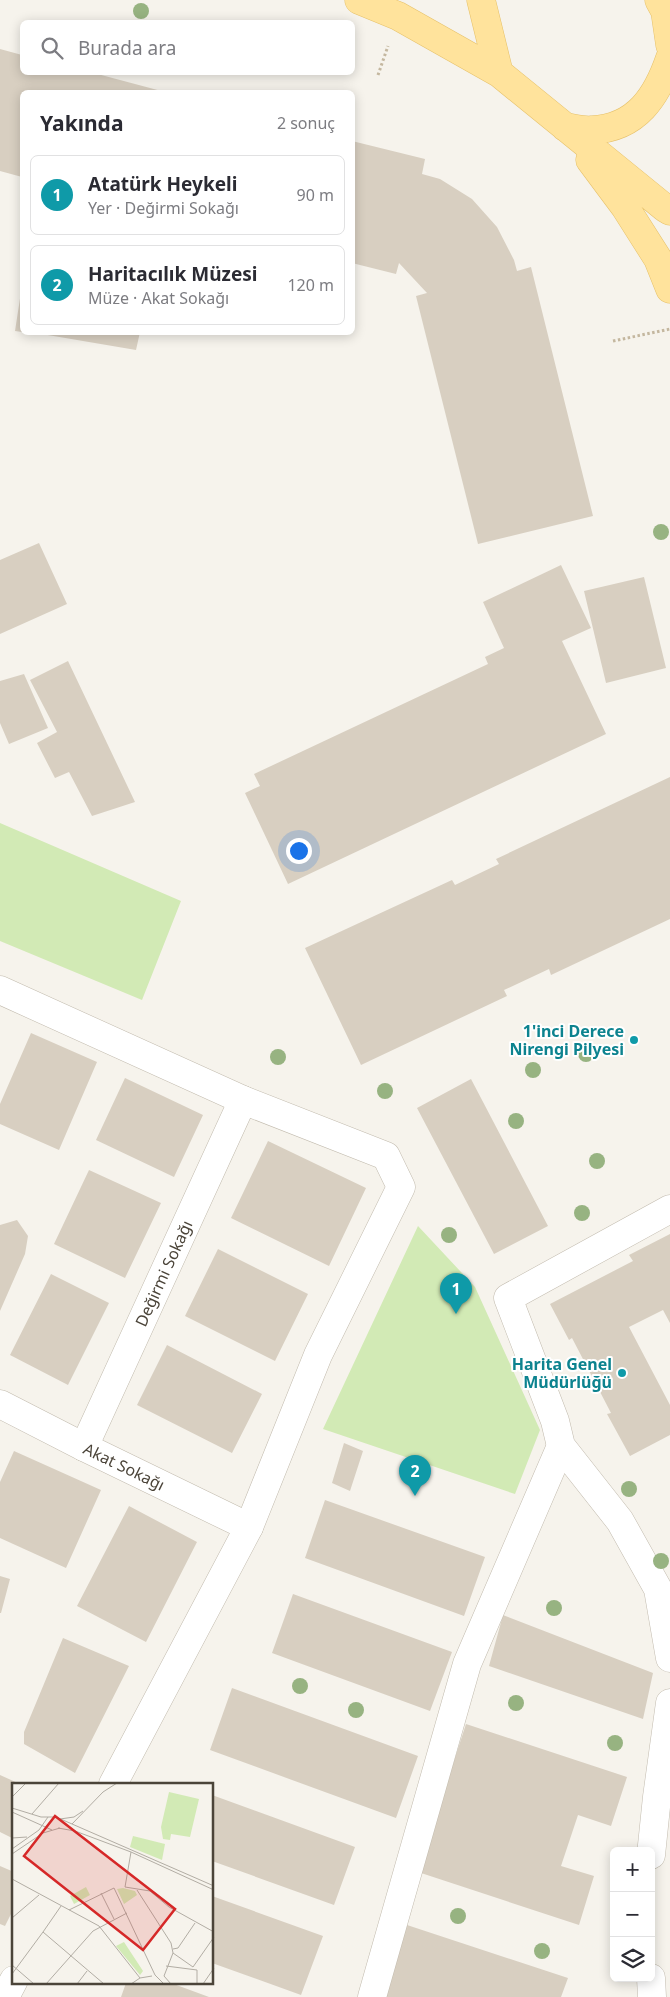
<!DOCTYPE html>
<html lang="tr">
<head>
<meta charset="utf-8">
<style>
	:root { --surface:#fff; --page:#f2f2f3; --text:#2b2b33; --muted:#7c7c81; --line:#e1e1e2; --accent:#111827 }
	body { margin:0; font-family:"Noto Sans",sans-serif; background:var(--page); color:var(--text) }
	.controls { position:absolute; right:15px; bottom:15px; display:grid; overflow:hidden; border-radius:8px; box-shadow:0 2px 12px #0003 }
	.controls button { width:45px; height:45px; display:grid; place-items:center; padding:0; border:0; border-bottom:1px solid var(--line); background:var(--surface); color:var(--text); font:25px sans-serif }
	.you { position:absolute; left:298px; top:850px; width:18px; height:18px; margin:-12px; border:4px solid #fff; border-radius:50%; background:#1a73e8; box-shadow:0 0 0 8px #1a73e833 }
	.badge { display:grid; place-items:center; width:32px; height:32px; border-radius:50%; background:var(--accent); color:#fff; font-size:16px; font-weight:700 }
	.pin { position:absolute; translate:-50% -41px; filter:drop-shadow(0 1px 2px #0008) }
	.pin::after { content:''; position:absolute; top:26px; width:18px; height:15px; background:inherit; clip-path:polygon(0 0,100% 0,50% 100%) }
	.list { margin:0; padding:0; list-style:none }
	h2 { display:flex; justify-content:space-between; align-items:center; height:65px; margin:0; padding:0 20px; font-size:21px }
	h2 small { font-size:16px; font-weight:400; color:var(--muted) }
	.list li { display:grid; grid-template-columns:32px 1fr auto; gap:15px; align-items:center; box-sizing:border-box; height:80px; margin:0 10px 10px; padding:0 10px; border:1px solid var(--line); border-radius:8px }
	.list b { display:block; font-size:19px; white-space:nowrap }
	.list p { margin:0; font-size:16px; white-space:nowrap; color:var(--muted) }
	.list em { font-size:16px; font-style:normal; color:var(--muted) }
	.icon { flex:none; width:28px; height:28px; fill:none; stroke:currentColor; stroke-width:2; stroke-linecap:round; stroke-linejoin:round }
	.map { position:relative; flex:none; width:670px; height:1997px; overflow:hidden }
	.search { position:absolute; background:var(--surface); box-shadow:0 2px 12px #0003; left:20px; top:20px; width:335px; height:55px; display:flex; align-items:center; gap:12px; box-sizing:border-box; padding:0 18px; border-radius:8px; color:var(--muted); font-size:19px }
	.panel { position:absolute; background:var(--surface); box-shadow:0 2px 12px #0003; left:20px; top:90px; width:335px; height:245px; border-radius:8px }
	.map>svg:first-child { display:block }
	.green { fill:#d2eab5 }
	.building { fill:#d8cfc1 }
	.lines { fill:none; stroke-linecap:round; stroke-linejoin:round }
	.minor-casing { stroke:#c2bbae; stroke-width:29 }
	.major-casing { stroke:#e6c16a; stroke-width:29 }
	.path { stroke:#c4b79f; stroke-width:3; stroke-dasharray:2.5 2.5; stroke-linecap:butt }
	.minor { stroke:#fff; stroke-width:28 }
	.major { stroke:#ffe39c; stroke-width:28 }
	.tree { fill:#97b381 }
	.culture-dot { fill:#0f9aa8; stroke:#fff; stroke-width:2 }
	.labels { text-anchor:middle; stroke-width:4; stroke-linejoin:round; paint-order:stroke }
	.culture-label { font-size:16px; font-weight:bold; fill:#0d838f; stroke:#fff; text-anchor:end }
	.street-label { font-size:16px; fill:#4b4439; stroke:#fff }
	.inset-road { fill:none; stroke:#b2ada4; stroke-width:1 }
	.view { fill:#d62828; fill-opacity:0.15; stroke:#d62828; stroke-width:2.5 }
	.inset-edge { fill:none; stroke:#4b4439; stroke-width:2.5 }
</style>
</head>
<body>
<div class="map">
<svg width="670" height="1997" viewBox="0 0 670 1997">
	<rect width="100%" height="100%" fill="#f6f3ec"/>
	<!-- green -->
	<path class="green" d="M 0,823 L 181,901 L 142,1000 L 0,941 Z
		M 418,1226 L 475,1287 L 540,1430 L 515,1494 L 323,1429 Z"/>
	<!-- building -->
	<path class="building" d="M 0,49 L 22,55 L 22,72 L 90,72 L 165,92 L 22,92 L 22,177 L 0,171 Z
		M 352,141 L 425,159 L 422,174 L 440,179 L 472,199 L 497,227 L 514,260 L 517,271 L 531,267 L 593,516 L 478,544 L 416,296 L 427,293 L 399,263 L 396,274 L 352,263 Z
		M 21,292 L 22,292 L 22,332 L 15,331 Z
		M 30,332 L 140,332 L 136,350 Z
		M 39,543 L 67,604 L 0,634 L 0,560 Z
		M 561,565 L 591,628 L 562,641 L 606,734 L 288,884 L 245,793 L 260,786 L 254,774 L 488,664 L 485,657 L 504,648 L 483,602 Z
		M 644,577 L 666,668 L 606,683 L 584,591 Z
		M 68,661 L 135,802 L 92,816 L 69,772 L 55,778 L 37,743 L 57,732 L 30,680 Z
		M 24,674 L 48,728 L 9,744 L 0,723 L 0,681 Z
		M 670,777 L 670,919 L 551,975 L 549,969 L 504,990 L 507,996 L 361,1065 L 305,948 L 452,880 L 455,885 L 499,864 L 496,859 Z
		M 31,1033 L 97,1062 L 59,1150 L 0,1124 L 0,1104 Z
		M 125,1078 L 203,1115 L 174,1177 L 96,1140 Z
		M 471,1079 L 548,1226 L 494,1254 L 417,1108 Z
		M 268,1141 L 366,1188 L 329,1266 L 231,1218 Z
		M 89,1170 L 161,1203 L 125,1278 L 54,1244 Z
		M 17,1220 L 28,1236 L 25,1254 L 0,1311 L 0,1225 Z
		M 670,1234 L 670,1323 L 663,1310 L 629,1327 L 670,1405 L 670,1435 L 630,1456 L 607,1414 L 611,1413 L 572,1338 L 569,1340 L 550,1304 L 633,1261 L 629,1255 Z
		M 218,1249 L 308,1294 L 275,1361 L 185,1316 Z
		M 51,1274 L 109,1303 L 68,1385 L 10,1355 Z
		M 167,1345 L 262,1394 L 232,1453 L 137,1405 Z
		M 344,1443 L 363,1451 L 350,1491 L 332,1483 Z
		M 14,1451 L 101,1490 L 66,1568 L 0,1538 L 0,1482 Z
		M 325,1500 L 485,1557 L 464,1616 L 305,1558 Z
		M 129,1506 L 197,1542 L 146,1642 L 77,1606 Z
		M 0,1576 L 10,1579 L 1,1613 L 0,1613 Z
		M 293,1594 L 452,1652 L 430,1711 L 272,1653 Z
		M 503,1615 L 653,1673 L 643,1719 L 489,1666 Z
		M 63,1638 L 129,1666 L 75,1773 L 24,1744 L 24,1732 Z
		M 232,1688 L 418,1756 L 396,1818 L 210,1750 Z
		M 466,1724 L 627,1777 L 611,1826 L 578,1815 L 561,1866 L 594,1876 L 579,1925 L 418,1872 Z
		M 0,1775 L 20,1784 L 14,1784 L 14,1839 L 0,1832 Z
		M 212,1795 L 355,1847 L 334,1905 L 212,1861 Z
		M 0,1866 L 14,1872 L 14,1908 L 5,1926 L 0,1924 Z
		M 212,1896 L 323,1936 L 301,1995 L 212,1963 Z
		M 407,1925 L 568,1978 L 561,1997 L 384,1997 Z
		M 126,1983 L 171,1983 L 209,1997 L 121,1997 Z"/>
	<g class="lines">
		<!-- minor casing -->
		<g class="minor-casing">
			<g id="minor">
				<path d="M 0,990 L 243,1100 L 386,1156 L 401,1187 L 318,1355 L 249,1527 L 113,1784"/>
				<path d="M 670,1209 L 508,1298 L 555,1421 L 561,1446 L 620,1521 L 658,1589 L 670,1658"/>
				<path id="s1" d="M 0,1404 L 84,1447 L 249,1527"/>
				<path id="s2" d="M 84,1447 L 243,1100"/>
				<path d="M 651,1855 L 657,1797 L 670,1703"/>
				<path d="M 651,1978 L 652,1997"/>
				<path d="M 5,1997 L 14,1980"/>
				<path d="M 372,1997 L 467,1664 L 561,1446"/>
			</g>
		</g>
		<!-- major casing -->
		<g class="major-casing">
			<path id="major" d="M 359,0 L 398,16 L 499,73 L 665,208 L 670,211
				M 481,0 L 499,73
				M 659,0 L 665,11 L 670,45
				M 565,127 C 573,128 583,131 592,130 C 637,128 657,96 670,58
				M 590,160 L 625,207 L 658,259 L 670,289"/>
		</g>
		<!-- path -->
		<path class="path" d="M 378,75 L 388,46
			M 613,341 L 670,329"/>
		<!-- minor -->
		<use href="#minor" class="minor"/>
		<!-- major -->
		<use href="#major" class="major"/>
	</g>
	<!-- trees -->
	<g class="tree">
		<circle cx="141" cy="11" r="8"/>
		<circle cx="661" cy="532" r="8"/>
		<circle cx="586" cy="1054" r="8"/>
		<circle cx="278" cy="1057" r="8"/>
		<circle cx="533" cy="1070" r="8"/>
		<circle cx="385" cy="1091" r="8"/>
		<circle cx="516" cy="1121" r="8"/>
		<circle cx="597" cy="1161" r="8"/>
		<circle cx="582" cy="1213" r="8"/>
		<circle cx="449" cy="1235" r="8"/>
		<circle cx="629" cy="1489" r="8"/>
		<circle cx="661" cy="1561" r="8"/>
		<circle cx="554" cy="1608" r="8"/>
		<circle cx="300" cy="1686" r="8"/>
		<circle cx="516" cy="1703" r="8"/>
		<circle cx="356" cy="1710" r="8"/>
		<circle cx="615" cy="1743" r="8"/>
		<circle cx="458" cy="1916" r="8"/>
		<circle cx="542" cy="1951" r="8"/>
	</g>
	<!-- markers -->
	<g class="culture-dot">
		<circle cx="634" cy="1040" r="5"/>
		<circle cx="622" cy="1373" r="5"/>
	</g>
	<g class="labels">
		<!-- culture labels -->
		<g class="culture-label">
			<text x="624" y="1037">1'inci Derece<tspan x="624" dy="18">Nirengi Pilyesi</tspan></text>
			<text x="612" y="1370">Harita Genel<tspan x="612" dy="18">Müdürlüğü</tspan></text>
		</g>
		<!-- street labels -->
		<g class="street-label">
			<text dy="6" stroke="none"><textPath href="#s2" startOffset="191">Değirmi Sokağı</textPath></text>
			<text dy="6" stroke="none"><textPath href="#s1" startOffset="139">Akat Sokağı</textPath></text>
		</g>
	</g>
	<!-- overview -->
	<g transform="translate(12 1783)">
		<rect width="201" height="201" fill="#f6f3ec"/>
		<path d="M 157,9 L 187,16 L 178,54 L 159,51 L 158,57 L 151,56 L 149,44 ZM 121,53 L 153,61 L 150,77 L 118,64 ZM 74,104 L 78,112 L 62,121 L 58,113 ZM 111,105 L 123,108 L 125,112 L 112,121 L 105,106 ZM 112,159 L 131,188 L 128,192 L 104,163 Z" fill="#d2eab5"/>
		<path class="inset-road" d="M 0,14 L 14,0M 0,25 L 29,34 L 44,34 L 202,103M 0,29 L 40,47M 20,31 L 47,0M 48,36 L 62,34 L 71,28M 60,41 L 91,9 L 105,0M 46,45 L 63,48 L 119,69 L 202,107M 0,55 L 15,54M 0,66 L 27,47 L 36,34M 119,69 L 113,104 L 138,108 L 157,124 L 202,149M 0,71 L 31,50 L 48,45M 0,96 L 87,143 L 128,195M 125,107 L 159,160 L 161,170 L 152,193 L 159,201M 89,110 L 102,136M 49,123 L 31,149 L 92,201M 57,127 L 102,105 L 143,192 L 152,201M 0,135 L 27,112M 161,166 L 166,165 L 183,140M 161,170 L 181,184 L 202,154M 0,182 L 22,201M 154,183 L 185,187 L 185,201M 0,191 L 31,149M 34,201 L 81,148 L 115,130M 65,201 L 75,188M 119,201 L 128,195 L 140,193M 191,201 L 202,185"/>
		<path class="view" d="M 43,33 L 163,126 L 131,167 L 12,73 Z"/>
		<rect width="201" height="201" class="inset-edge"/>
	</g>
</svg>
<div class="controls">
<button>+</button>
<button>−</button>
<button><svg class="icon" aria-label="layers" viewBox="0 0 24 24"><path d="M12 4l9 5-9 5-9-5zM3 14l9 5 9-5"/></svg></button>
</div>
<div class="you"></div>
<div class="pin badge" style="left:456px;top:1314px;background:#0f9aa8">1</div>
<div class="pin badge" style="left:415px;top:1496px;background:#0f9aa8">2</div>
<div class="search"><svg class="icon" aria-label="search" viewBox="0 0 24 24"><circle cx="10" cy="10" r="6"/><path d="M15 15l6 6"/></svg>Burada ara</div>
<section class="panel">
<h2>Yakında<small>2 sonuç</small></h2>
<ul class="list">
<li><span class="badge" style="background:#0f9aa8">1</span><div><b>Atatürk Heykeli</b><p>Yer · Değirmi Sokağı</p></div><em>90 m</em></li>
<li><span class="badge" style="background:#0f9aa8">2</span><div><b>Haritacılık Müzesi</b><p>Müze · Akat Sokağı</p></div><em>120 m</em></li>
</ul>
</section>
</div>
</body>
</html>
